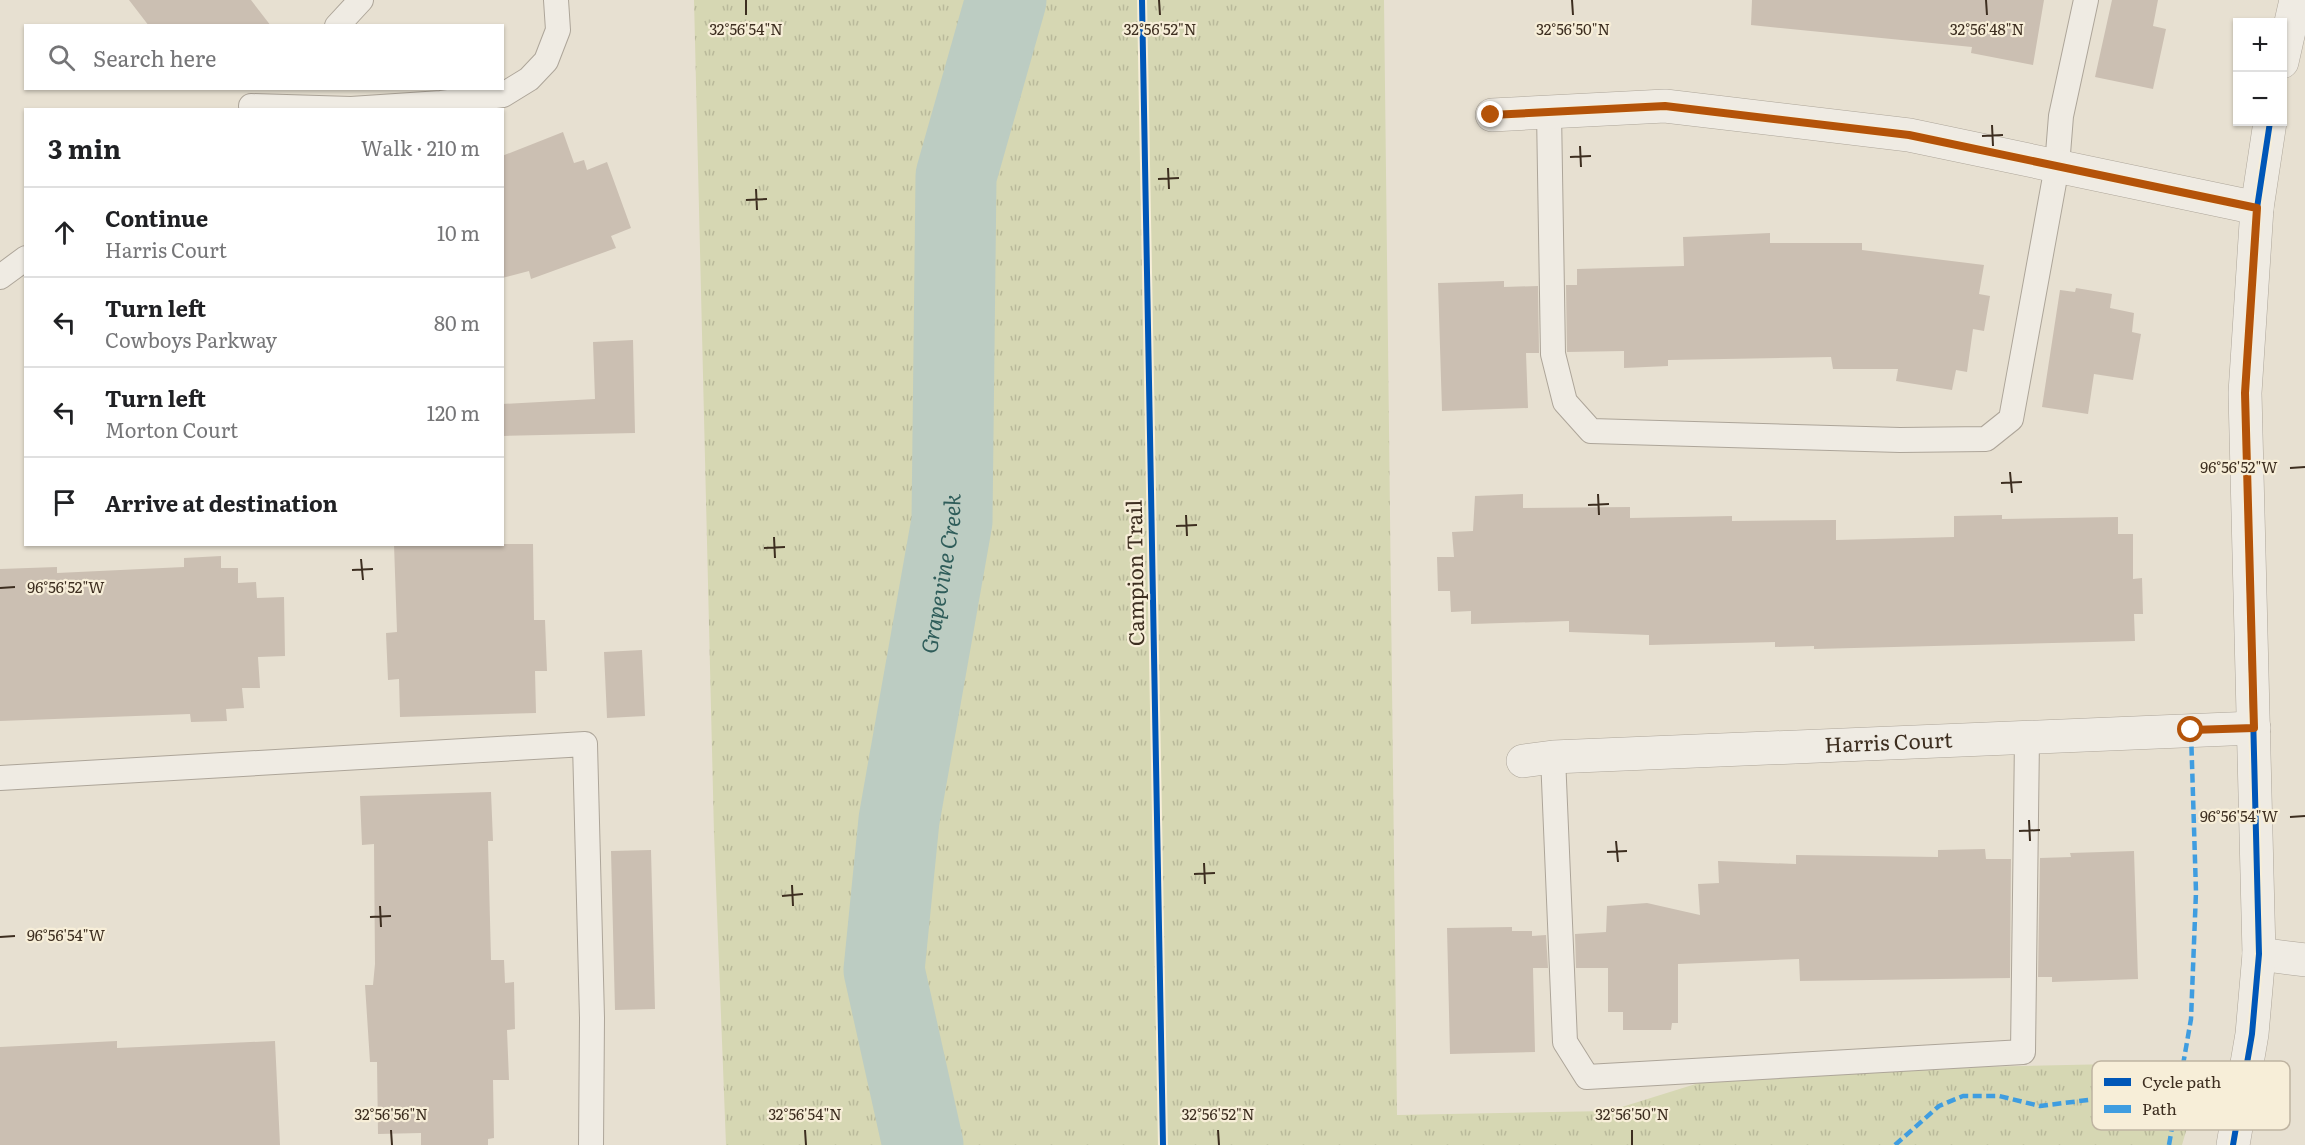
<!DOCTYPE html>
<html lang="en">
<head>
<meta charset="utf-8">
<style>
	:root { --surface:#fff; --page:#f6f6f6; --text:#202124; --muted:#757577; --line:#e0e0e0 }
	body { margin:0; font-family:Literata,serif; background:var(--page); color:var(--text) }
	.controls { position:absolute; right:18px; top:18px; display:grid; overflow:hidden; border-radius:0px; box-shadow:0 2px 4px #0004 }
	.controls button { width:54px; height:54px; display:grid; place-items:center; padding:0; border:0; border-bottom:2px solid var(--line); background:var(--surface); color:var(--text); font:30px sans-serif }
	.stop { position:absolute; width:18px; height:18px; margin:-14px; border:4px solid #b45309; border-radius:50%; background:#fff }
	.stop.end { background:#b45309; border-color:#fff; box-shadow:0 2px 6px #0008 }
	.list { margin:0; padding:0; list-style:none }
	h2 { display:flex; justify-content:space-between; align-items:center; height:78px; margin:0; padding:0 24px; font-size:26px }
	h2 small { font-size:20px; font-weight:400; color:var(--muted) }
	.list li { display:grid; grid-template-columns:39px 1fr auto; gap:18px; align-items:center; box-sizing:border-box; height:90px; padding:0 24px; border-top:2px solid var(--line) }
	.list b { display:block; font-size:22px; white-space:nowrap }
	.list p { margin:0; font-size:20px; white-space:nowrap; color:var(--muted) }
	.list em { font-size:20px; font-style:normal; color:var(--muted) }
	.icon { flex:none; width:33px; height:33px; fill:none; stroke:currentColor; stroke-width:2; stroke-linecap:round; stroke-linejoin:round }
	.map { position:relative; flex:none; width:2305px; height:1145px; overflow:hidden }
	.search { position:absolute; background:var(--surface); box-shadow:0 2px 4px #0004; left:24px; top:24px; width:480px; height:66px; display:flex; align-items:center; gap:15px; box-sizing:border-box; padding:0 21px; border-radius:0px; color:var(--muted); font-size:22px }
	.panel { position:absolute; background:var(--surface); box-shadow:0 2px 4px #0004; left:24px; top:108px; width:480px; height:438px; border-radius:0px }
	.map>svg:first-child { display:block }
	.grass { fill:url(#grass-tufts) }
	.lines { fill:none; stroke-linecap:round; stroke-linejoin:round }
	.river { stroke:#bcccc2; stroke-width:81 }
	.building { fill:#cbbfb2 }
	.service-casing { stroke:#ada599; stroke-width:26 }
	.minor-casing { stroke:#ada599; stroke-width:34 }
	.tertiary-casing { stroke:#ada599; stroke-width:34 }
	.service { stroke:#efebe3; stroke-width:24 }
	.minor { stroke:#efebe3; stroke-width:33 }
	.tertiary { stroke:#efebe3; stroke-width:33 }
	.quiet { stroke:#3f9de0; stroke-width:4.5; stroke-dasharray:9 4.5; stroke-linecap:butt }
	.cycleway-casing { stroke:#f7eed8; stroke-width:10 }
	.cycleway { stroke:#0057b8; stroke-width:6 }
	.route { stroke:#b45309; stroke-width:8 }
	.ticks { fill:none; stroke:#3d2e20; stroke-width:2 }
	.labels { text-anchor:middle; stroke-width:4.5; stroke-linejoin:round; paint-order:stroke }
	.street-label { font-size:21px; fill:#3d2e20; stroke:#f7eed8 }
	.water-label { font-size:22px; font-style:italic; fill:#2f5d5a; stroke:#f7eed8 }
	.key { fill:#f7eed8; stroke:#bfb4a1; stroke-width:1.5 }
	.key-label { font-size:16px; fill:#3d2e20 }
	.ticks-label { font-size:15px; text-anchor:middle; fill:#3d2e20; stroke:#f7eed8; stroke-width:4.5; stroke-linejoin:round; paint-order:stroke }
</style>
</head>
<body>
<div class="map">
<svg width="2305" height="1145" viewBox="0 0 2305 1145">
	<defs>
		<pattern id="grass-tufts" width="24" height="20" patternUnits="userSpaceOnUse" patternTransform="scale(1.5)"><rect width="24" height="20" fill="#d6d7b3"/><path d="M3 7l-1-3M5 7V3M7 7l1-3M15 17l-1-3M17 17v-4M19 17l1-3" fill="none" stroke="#b9b99a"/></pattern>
	</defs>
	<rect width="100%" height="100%" fill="#e7e0d1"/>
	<!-- grass -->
	<path class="grass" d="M 694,0 L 1384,0 L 1397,1115 L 1609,1111 L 1734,1072 L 2206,1062 L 2182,1145 L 726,1145 L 714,834 Z"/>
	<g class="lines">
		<!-- river -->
		<path class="river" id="s1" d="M 923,1145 L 884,970 L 899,820 L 952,521 L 956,176 L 1006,0"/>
	</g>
	<!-- building -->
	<path class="building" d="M 129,0 L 251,0 L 271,26 L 149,26 Z
		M 1752,0 L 2044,0 L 2033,65 L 1971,53 L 1972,47 L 1751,25 Z
		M 2112,0 L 2158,0 L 2153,26 L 2166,29 L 2153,89 L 2095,77 Z
		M 563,132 L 574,163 L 584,160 L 587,170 L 607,162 L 631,228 L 611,236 L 616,248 L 531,279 L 529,271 L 502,278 L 502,156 Z
		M 1770,233 L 1770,243 L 1862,243 L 1862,250 L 1984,265 L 1979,294 L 1990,296 L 1984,331 L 1973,329 L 1967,372 L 1956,370 L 1952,390 L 1896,381 L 1898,369 L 1833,369 L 1831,357 L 1668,360 L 1668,366 L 1624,368 L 1624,351 L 1567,352 L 1566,285 L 1577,285 L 1577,269 L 1684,266 L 1683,237 Z
		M 1504,281 L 1504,287 L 1538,286 L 1539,353 L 1526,353 L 1528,408 L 1442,411 L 1438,283 Z
		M 2076,288 L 2112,294 L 2110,308 L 2134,313 L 2132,332 L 2141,334 L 2133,380 L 2094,374 L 2088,414 L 2042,407 L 2060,290 L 2075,292 Z
		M 633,340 L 635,433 L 502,436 L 502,404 L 595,399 L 593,342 Z
		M 1523,494 L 1523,508 L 1630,507 L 1630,518 L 1732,516 L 1732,521 L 1836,520 L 1836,540 L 1954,537 L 1954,516 L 2002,515 L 2002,519 L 2118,517 L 2118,534 L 2133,534 L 2133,579 L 2142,578 L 2143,614 L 2134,614 L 2135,641 L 1814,649 L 1814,646 L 1775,647 L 1775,642 L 1649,645 L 1649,635 L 1569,632 L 1569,621 L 1471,624 L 1471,611 L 1451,612 L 1450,591 L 1438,591 L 1437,557 L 1454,557 L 1452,532 L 1473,531 L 1475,496 Z
		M 394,544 L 533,544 L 534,620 L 545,620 L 547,671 L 535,671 L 536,713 L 400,717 L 399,679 L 388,680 L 386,633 L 397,632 Z
		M 221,556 L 221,568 L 238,568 L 238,583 L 256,582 L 257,598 L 284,597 L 285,656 L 258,657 L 260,688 L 242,688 L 244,708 L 226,709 L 227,721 L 191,722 L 190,714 L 0,721 L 0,569 L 57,567 L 57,573 L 184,567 L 184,558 Z
		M 642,650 L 645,716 L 607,718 L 604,652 Z
		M 491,792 L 493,841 L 488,841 L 491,960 L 504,960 L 505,983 L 514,982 L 515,1029 L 507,1030 L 509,1080 L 493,1080 L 494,1138 L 488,1139 L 488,1145 L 421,1145 L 421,1133 L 378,1134 L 377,1062 L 370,1062 L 365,985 L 373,985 L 375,964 L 374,844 L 362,845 L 360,796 Z
		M 1985,849 L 1986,859 L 2011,859 L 2010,978 L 1800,981 L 1799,959 L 1678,964 L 1678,1023 L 1672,1023 L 1671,1030 L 1623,1030 L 1623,1012 L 1608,1012 L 1608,968 L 1576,968 L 1575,934 L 1606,932 L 1607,906 L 1647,903 L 1700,915 L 1698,884 L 1719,883 L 1718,861 L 1796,864 L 1796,855 L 1938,857 L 1938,850 Z
		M 651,850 L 655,1009 L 615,1010 L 611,851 Z
		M 2134,851 L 2138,979 L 2052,982 L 2052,977 L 2038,977 L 2040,858 L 2071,857 L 2070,853 Z
		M 1512,927 L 1512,931 L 1532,931 L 1532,936 L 1546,935 L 1548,968 L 1533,968 L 1535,1052 L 1450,1054 L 1447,928 Z
		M 117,1041 L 117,1048 L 275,1041 L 280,1145 L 0,1145 L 0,1047 Z"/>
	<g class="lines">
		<!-- service casing -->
		<g class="service-casing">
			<path id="service" d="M 337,26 L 361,0
				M 251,106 L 351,109 L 441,103 L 503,95 L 529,79 L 546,61 L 558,30 L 556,0
				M 1549,112 L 1553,354 L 1565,402 L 1591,431 L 1900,440 L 1986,439 L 2011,419 L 2057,166 L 2061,116 L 2086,0
				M 0,277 L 26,258
				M 1553,757 L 1565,1042 L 1587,1077 L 2023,1052 L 2027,738
				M 0,778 L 585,744 L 592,1018 L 591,1145"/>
		</g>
		<!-- minor casing -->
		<g class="minor-casing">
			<g id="minor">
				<path d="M 1492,115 L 1665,106 L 1909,135 L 2257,208"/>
				<path id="s2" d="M 1523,761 L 1553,757 L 2254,728"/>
				<path d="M 2259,954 L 2305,960"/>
			</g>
		</g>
		<!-- tertiary casing -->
		<g class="tertiary-casing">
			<path id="tertiary" d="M 2282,62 L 2296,0
				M 2233,1145 L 2252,1034 L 2259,954 L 2245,393 L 2257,208 L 2270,122"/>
		</g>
		<!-- service -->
		<use href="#service" class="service"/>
		<!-- minor -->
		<use href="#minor" class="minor"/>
		<!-- tertiary -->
		<use href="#tertiary" class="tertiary"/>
		<!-- quiet -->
		<path class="quiet" d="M 1895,1145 L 1939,1106 L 1963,1096 L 1999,1096 L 2040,1106 L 2096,1099 L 2176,1114
			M 2169,1145 L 2191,1019 L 2196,892 L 2191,731"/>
		<!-- cycleway casing -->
		<g class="cycleway-casing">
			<path id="cycleway" d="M 1142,0 L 1163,1145
				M 1492,115 L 1665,106 L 1909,135 L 2257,208
				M 2233,1145 L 2252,1034 L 2259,954 L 2245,393 L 2257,208 L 2270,122"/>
		</g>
		<!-- cycleway -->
		<use href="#cycleway" class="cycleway"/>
	</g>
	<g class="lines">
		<!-- route -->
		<path class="route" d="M 1491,115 L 1665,106 L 1909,135 L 2257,208 L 2245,393 L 2254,728 L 2191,730"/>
	</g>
	<!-- ticks -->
	<path class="ticks" d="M 746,0 L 746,15M 1159,0 L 1160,15M 1572,0 L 1573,15M 1986,0 L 1987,15M 1992,125 L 1993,146M 1982,136 L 2003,135M 1580,146 L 1581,167M 1570,157 L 1591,156M 1168,168 L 1169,189M 1158,179 L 1179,178M 756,189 L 757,210M 746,200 L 767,199M 2290,468 L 2305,467M 2010,472 L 2012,493M 2001,483 L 2022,482M 1598,494 L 1599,515M 1588,505 L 1609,504M 1186,515 L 1187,536M 1176,526 L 1197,525M 774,537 L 775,558M 764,548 L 785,547M 361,559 L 363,580M 352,570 L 373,569M 0,588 L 15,587M 2290,817 L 2305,816M 2029,820 L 2030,841M 2019,831 L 2040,830M 1616,841 L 1618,862M 1607,852 L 1627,851M 1204,863 L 1205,884M 1194,874 L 1215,873M 792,885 L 793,906M 782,896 L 803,894M 380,906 L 381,927M 370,917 L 391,916M 0,937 L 15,936M 391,1130 L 392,1145M 805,1130 L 806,1145M 1218,1130 L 1219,1145M 1632,1130 L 1632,1145"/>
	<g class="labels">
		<!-- street labels -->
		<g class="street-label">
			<text transform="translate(1136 573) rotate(-91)" y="7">Campion Trail</text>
			<text dy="7" stroke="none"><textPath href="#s2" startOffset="366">Harris Court</textPath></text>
		</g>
		<!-- water labels -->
		<g class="water-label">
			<text dy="8" stroke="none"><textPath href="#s1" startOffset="580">Grapevine Creek</textPath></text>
		</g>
	</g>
	<!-- legend -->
	<rect x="2092" y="1061" width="198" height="69" rx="9" class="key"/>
	<rect x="2104" y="1078" width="27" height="8" fill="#0057b8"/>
	<rect x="2104" y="1105" width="27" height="8" fill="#3f9de0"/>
	<g class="key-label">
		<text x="2142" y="1088">Cycle path</text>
		<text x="2142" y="1115">Path</text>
	</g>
	<g class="ticks-label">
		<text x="746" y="35">32°56'54"N</text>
		<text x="1160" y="35">32°56'52"N</text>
		<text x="1573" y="35">32°56'50"N</text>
		<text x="1987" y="35">32°56'48"N</text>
		<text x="2239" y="473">96°56'52"W</text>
		<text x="66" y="593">96°56'52"W</text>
		<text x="2239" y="822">96°56'54"W</text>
		<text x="66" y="941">96°56'54"W</text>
		<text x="391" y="1120">32°56'56"N</text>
		<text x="805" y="1120">32°56'54"N</text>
		<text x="1218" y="1120">32°56'52"N</text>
		<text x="1632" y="1120">32°56'50"N</text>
	</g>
</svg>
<div class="controls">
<button>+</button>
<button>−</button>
</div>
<div class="stop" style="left:2191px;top:730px"></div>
<div class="stop end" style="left:1491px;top:115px"></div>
<div class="search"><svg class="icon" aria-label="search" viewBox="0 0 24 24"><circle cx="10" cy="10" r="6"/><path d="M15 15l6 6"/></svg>Search here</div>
<section class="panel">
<h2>3 min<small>Walk · 210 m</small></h2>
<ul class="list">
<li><svg class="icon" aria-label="ahead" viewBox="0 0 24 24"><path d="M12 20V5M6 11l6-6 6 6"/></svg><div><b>Continue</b><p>Harris Court</p></div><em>10 m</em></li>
<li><svg class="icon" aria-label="left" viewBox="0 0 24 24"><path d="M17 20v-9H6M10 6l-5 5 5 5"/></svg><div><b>Turn left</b><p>Cowboys Parkway</p></div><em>80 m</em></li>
<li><svg class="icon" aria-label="left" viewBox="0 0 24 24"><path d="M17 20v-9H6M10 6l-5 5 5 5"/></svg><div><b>Turn left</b><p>Morton Court</p></div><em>120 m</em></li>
<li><svg class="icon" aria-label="arrive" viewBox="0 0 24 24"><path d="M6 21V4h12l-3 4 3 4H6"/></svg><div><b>Arrive at destination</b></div></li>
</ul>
</section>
</div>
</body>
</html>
